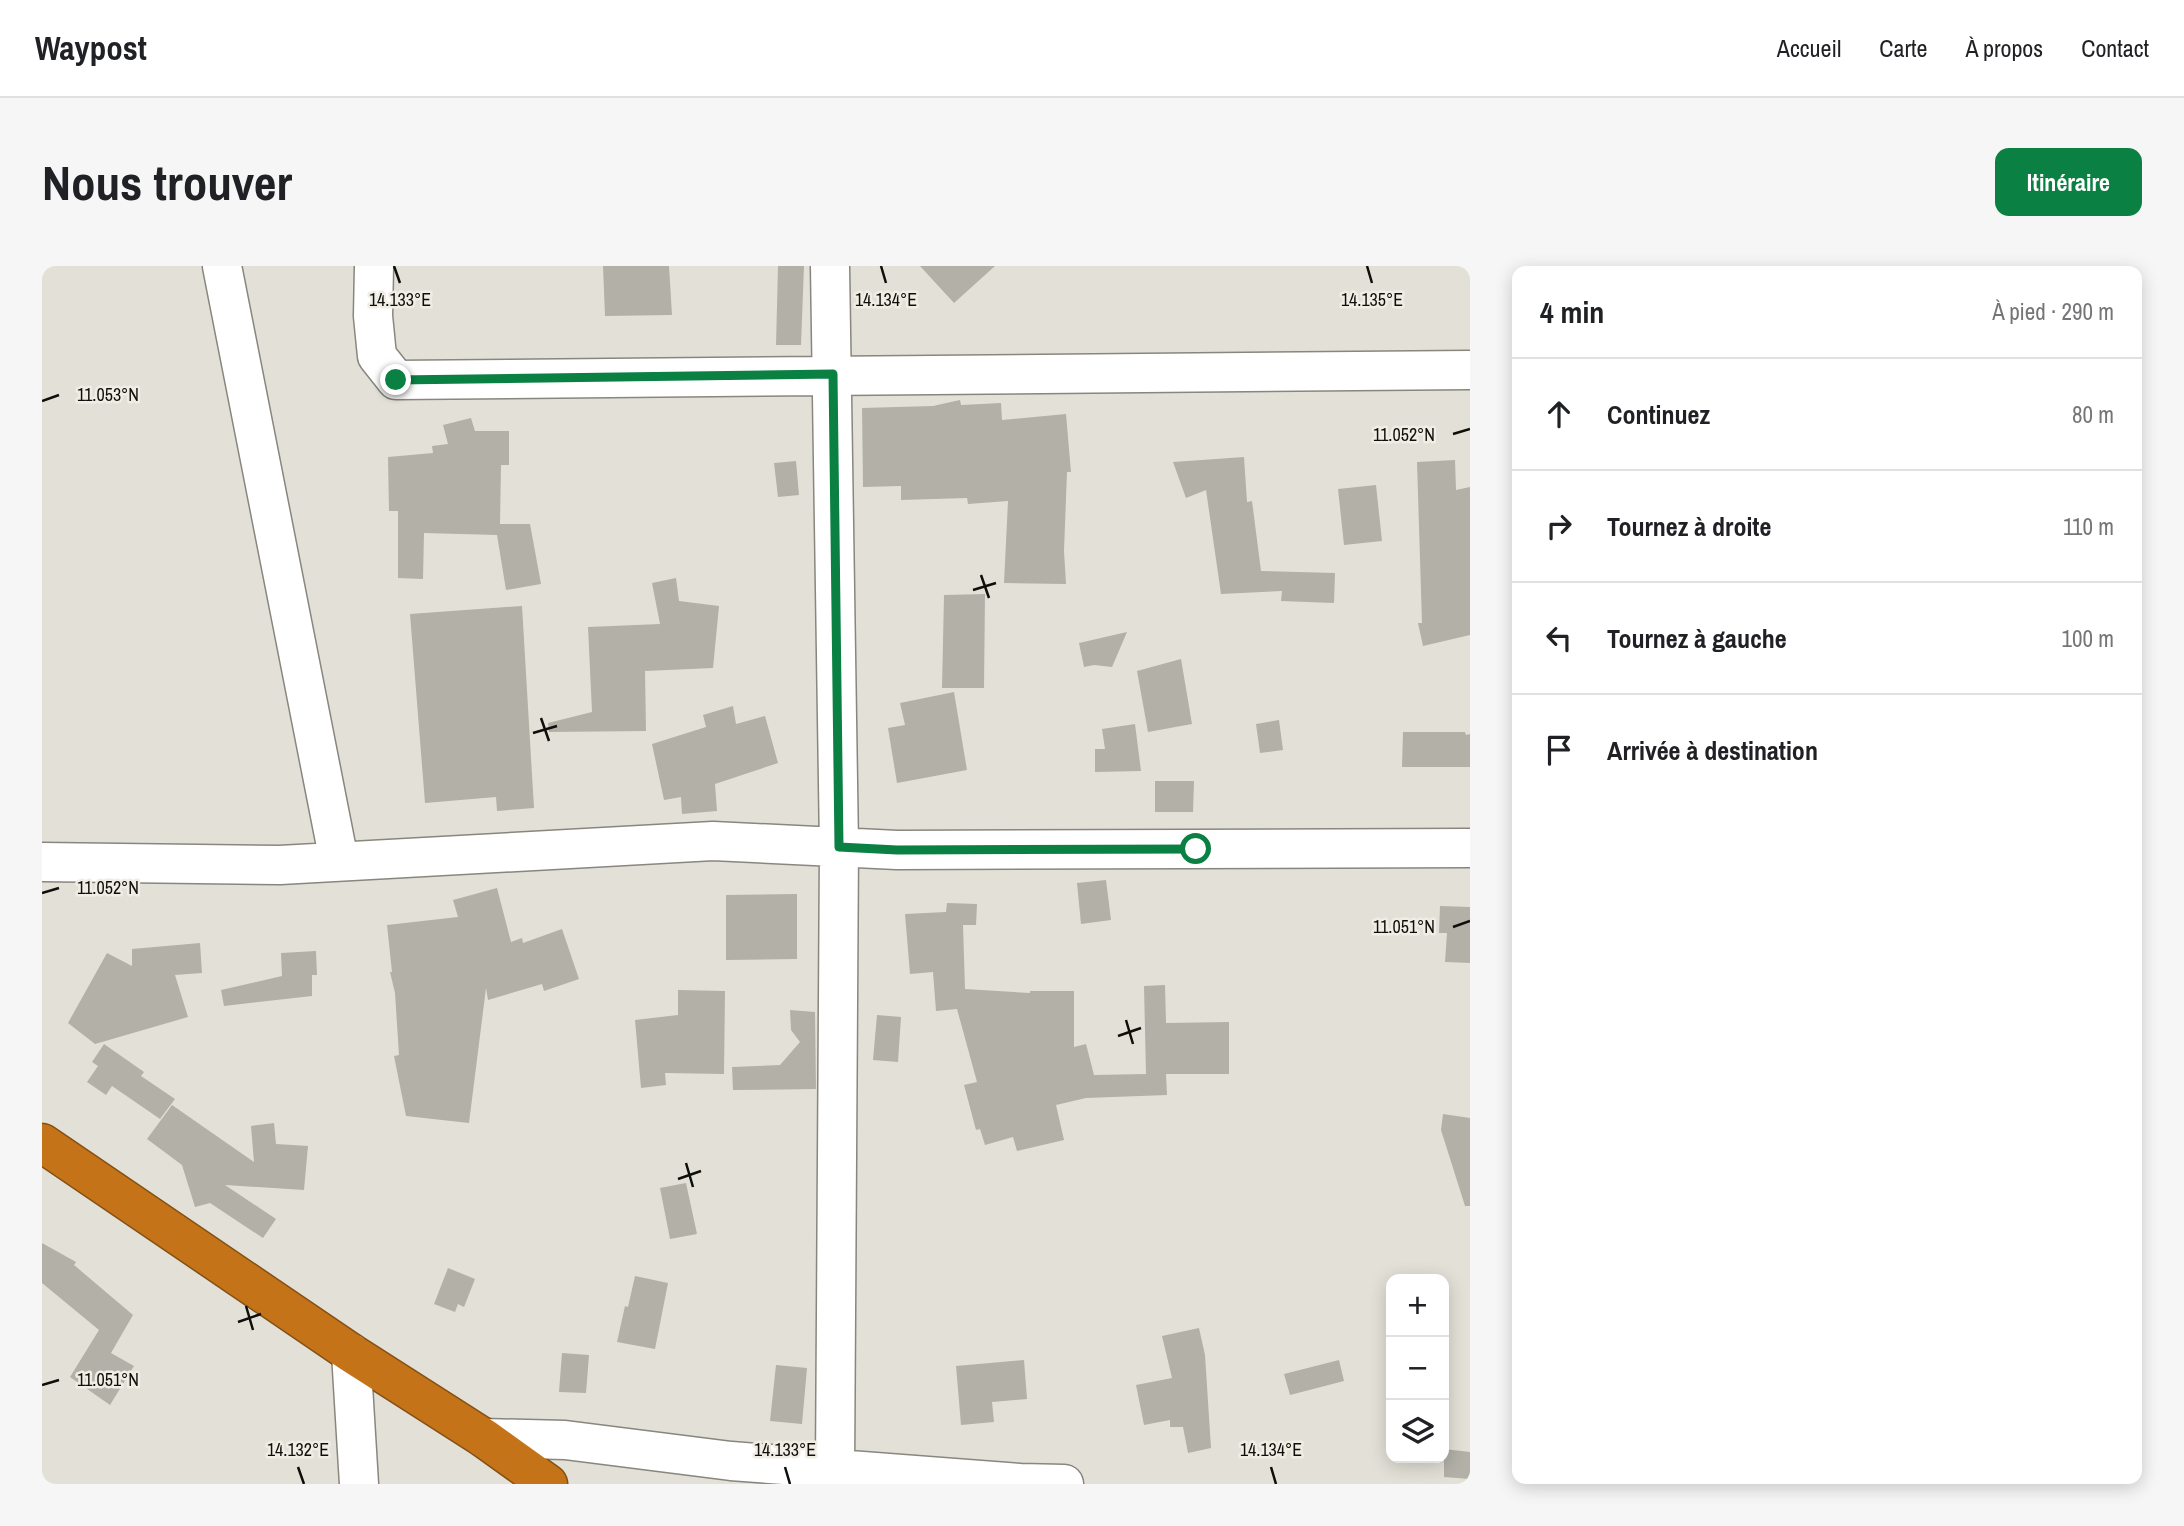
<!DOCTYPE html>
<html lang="fr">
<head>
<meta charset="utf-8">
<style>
	:root { --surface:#fff; --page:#f6f6f6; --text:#202124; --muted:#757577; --line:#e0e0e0; --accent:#0b8043 }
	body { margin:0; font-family:"Archivo Narrow",sans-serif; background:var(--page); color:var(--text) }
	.controls { position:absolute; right:21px; bottom:21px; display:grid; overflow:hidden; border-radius:14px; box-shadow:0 4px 18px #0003 }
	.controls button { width:63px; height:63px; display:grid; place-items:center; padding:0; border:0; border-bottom:2px solid var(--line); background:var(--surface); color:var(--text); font:35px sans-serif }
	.stop { position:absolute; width:21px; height:21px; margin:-16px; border:5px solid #0b8043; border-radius:50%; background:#fff }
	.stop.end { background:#0b8043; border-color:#fff; box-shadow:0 2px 7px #0008 }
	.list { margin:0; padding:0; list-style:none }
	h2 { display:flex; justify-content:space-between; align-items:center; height:91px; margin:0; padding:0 28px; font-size:30px }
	h2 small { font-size:23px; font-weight:400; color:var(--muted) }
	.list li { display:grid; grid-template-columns:46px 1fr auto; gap:21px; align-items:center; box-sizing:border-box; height:112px; padding:0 28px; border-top:2px solid var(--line) }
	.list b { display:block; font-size:26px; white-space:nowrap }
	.list em { font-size:23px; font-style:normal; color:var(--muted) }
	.icon { flex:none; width:38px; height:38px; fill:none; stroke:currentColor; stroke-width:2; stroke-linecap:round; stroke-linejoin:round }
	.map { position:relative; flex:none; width:1428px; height:1218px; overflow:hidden; border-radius:14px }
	header { display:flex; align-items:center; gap:42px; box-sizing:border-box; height:98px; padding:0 35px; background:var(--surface); border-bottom:2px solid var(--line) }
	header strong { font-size:33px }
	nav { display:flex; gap:38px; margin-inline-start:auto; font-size:24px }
	.intro { display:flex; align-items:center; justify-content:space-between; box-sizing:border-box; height:168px; padding:0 42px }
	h1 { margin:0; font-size:49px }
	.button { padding:18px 32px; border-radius:14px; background:var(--accent); color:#fff; font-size:24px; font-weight:700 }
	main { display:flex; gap:42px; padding:0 42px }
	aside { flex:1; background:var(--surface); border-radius:14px; box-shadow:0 4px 18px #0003 }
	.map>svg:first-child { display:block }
	.building { fill:#b2b0a7 }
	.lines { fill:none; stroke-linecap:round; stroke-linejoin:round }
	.minor-casing { stroke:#88867d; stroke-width:41 }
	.highway-casing { stroke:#845014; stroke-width:41 }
	.minor { stroke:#fff; stroke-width:38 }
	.highway { stroke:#c47319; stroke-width:38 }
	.route { stroke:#0b8043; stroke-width:9 }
	.ticks { fill:none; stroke:#0e0e0a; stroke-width:2.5 }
	.ticks-label { font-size:18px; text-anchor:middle; fill:#0e0e0a; stroke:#f0eee4; stroke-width:5; stroke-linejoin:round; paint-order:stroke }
</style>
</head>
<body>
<header>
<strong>Waypost</strong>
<nav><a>Accueil</a><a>Carte</a><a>À propos</a><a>Contact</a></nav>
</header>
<div class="intro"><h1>Nous trouver</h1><a class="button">Itinéraire</a></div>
<main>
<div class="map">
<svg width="1428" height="1218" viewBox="0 0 1428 1218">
	<rect width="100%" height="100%" fill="#e3e1d7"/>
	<!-- building -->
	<path class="building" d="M 561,0 L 627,0 L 630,49 L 563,50 Z
		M 736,0 L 762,0 L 759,79 L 734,79 Z
		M 878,0 L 953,0 L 912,37 Z
		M 918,134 L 919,139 L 959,137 L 960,154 L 1024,148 L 1029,206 L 1025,206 L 1022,285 L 1024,318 L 962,317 L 966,235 L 926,238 L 925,232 L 859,234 L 859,220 L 821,221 L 820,142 L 891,140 Z
		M 429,152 L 433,165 L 467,165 L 467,199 L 459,199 L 458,258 L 488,258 L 499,318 L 464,324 L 455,269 L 382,267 L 381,313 L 356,312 L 356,245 L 347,245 L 346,191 L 391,187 L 390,180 L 406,178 L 401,159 Z
		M 1202,191 L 1205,236 L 1210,235 L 1219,305 L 1293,307 L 1292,337 L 1239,335 L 1240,325 L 1179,328 L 1164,224 L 1144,232 L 1131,196 Z
		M 1413,194 L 1414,224 L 1428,221 L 1428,369 L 1381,380 L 1376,357 L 1380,357 L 1375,196 Z
		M 754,195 L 757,229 L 736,231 L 732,197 Z
		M 1334,219 L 1340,275 L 1302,279 L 1296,223 Z
		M 634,312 L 637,335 L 677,340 L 671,402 L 603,405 L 604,465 L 507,466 L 506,457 L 550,446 L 546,361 L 618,358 L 610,317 Z
		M 943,328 L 942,422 L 900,422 L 902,329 Z
		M 480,340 L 492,542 L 455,545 L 454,531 L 383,537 L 368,348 Z
		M 1085,366 L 1070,401 L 1052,399 L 1042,401 L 1037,377 Z
		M 1139,393 L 1150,458 L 1106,466 L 1095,405 Z
		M 912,426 L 925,504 L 855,517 L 846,462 L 863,459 L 858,437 Z
		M 691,440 L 694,458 L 723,450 L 736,497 L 673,518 L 675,545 L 640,548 L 639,531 L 622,534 L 610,478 L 664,461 L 661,449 Z
		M 1237,454 L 1241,484 L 1218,487 L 1214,458 Z
		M 1093,458 L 1099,505 L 1053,506 L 1053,483 L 1063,483 L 1060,463 Z
		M 1361,466 L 1423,466 L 1424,469 L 1428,468 L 1428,501 L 1360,501 Z
		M 1113,515 L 1152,515 L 1151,546 L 1113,546 Z
		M 1064,614 L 1069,654 L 1039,658 L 1035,617 Z
		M 455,622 L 469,676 L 480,672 L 481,677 L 520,663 L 537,713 L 502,725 L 500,718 L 446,734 L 444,722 L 427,857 L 364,850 L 352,790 L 357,789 L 353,727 L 348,706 L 350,706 L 345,659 L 416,651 L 411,634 Z
		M 755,628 L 755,693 L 684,694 L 684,629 Z
		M 905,637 L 935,638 L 934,659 L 921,659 L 923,723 L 988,727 L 988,725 L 1032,725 L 1032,781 L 1044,778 L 1052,809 L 1104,808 L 1102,720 L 1123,719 L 1124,757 L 1187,756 L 1187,808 L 1124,808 L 1125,829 L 1044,832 L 1014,839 L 1022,874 L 975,885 L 971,871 L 943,879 L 938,863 L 934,864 L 922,819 L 935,816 L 915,743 L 894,745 L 891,706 L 868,708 L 863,648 L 904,646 Z
		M 1398,640 L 1428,641 L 1428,697 L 1403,696 L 1405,667 L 1397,667 Z
		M 158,677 L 160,707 L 133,709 L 146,751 L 53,778 L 26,757 L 65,687 L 90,700 L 90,683 Z
		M 274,685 L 275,709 L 270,709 L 270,730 L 182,740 L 179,724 L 240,710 L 239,687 Z
		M 636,724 L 683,725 L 682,808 L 623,807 L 624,819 L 599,822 L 593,754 L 636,749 Z
		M 748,744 L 773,746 L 774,823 L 691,824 L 690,801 L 738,799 L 758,776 L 749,764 Z
		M 835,749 L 859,751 L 856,796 L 831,794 Z
		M 62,778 L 102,806 L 99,810 L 133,833 L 118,853 L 70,820 L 64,829 L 45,816 L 56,800 L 50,796 Z
		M 130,839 L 212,896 L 209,860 L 232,857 L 234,878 L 266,880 L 262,924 L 183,919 L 234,953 L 221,972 L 168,937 L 153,941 L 140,899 L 105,873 Z
		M 1401,848 L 1428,852 L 1428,940 L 1423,940 L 1399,864 Z
		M 644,917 L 655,968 L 628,973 L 618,922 Z
		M 0,977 L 34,996 L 32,999 L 91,1049 L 69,1087 L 92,1100 L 68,1139 L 28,1111 L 57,1064 L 0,1017 Z
		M 406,1002 L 433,1013 L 422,1041 L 416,1038 L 413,1046 L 392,1038 Z
		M 593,1010 L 626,1017 L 613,1083 L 575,1076 L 583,1040 L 586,1041 Z
		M 1157,1062 L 1163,1089 L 1169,1182 L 1146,1187 L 1141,1161 L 1128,1161 L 1128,1154 L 1102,1159 L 1094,1119 L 1130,1112 L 1120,1070 Z
		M 520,1087 L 547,1089 L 544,1127 L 517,1126 Z
		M 982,1094 L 985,1133 L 950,1136 L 952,1156 L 919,1159 L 914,1100 Z
		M 1297,1094 L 1302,1115 L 1248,1129 L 1242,1108 Z
		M 734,1099 L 765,1102 L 760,1158 L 728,1155 Z
		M 1402,1183 L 1428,1186 L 1428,1213 L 1402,1211 Z"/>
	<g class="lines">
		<!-- minor casing -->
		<g class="minor-casing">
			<path id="minor" d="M 180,0 L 297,595
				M 332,0 L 331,50 L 335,90 L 354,114 L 1428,104
				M 788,0 L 797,581 L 793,1203
				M 0,596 L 238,599 L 671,575 L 855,584 L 1428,582
				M 309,1087 L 317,1218
				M 442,1172 L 523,1174 L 689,1195 L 978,1217 L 1022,1218"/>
		</g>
		<!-- highway casing -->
		<g class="highway-casing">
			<path id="highway" d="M 0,877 L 309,1087 L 442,1172 L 506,1218"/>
		</g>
		<!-- minor -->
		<use href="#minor" class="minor"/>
		<!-- highway -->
		<use href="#highway" class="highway"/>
	</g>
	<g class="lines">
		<!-- route -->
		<path class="route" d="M 354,114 L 791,108 L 797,581 L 855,584 L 1154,583"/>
	</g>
	<!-- ticks -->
	<path class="ticks" d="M 352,0 L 358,17M 839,0 L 844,17M 1325,0 L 1330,17M 0,135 L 17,129M 1411,168 L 1428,163M 939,309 L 947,332M 931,324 L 954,317M 499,452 L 507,475M 491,467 L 515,460M 0,627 L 17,622M 1411,661 L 1428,655M 1084,754 L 1091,778M 1076,770 L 1099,762M 644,897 L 651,921M 636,913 L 659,905M 204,1040 L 211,1064M 196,1056 L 219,1048M 0,1119 L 17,1114M 256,1201 L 262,1218M 743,1201 L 748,1218M 1229,1201 L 1234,1218"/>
	<g class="ticks-label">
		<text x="358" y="40">14.133°E</text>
		<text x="844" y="40">14.134°E</text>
		<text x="1330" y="40">14.135°E</text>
		<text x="66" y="135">11.053°N</text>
		<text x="1362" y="175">11.052°N</text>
		<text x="66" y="628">11.052°N</text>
		<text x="1362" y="667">11.051°N</text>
		<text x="66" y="1120">11.051°N</text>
		<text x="256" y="1190">14.132°E</text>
		<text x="743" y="1190">14.133°E</text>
		<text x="1229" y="1190">14.134°E</text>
	</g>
</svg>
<div class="controls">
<button>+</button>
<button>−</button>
<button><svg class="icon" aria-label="layers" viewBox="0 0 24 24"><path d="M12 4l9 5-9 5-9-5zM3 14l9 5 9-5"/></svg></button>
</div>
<div class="stop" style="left:1154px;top:583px"></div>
<div class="stop end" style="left:354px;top:114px"></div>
</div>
<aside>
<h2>4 min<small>À pied · 290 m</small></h2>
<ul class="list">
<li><svg class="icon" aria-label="ahead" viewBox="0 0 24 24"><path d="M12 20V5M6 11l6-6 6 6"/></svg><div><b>Continuez</b></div><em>80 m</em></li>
<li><svg class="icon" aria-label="right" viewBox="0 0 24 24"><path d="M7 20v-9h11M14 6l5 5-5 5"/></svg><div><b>Tournez à droite</b></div><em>110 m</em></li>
<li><svg class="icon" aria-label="left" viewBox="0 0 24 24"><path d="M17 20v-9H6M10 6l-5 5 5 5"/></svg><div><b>Tournez à gauche</b></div><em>100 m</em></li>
<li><svg class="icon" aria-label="arrive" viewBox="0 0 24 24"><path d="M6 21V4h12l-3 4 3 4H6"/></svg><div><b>Arrivée à destination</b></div></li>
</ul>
</aside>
</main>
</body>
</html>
